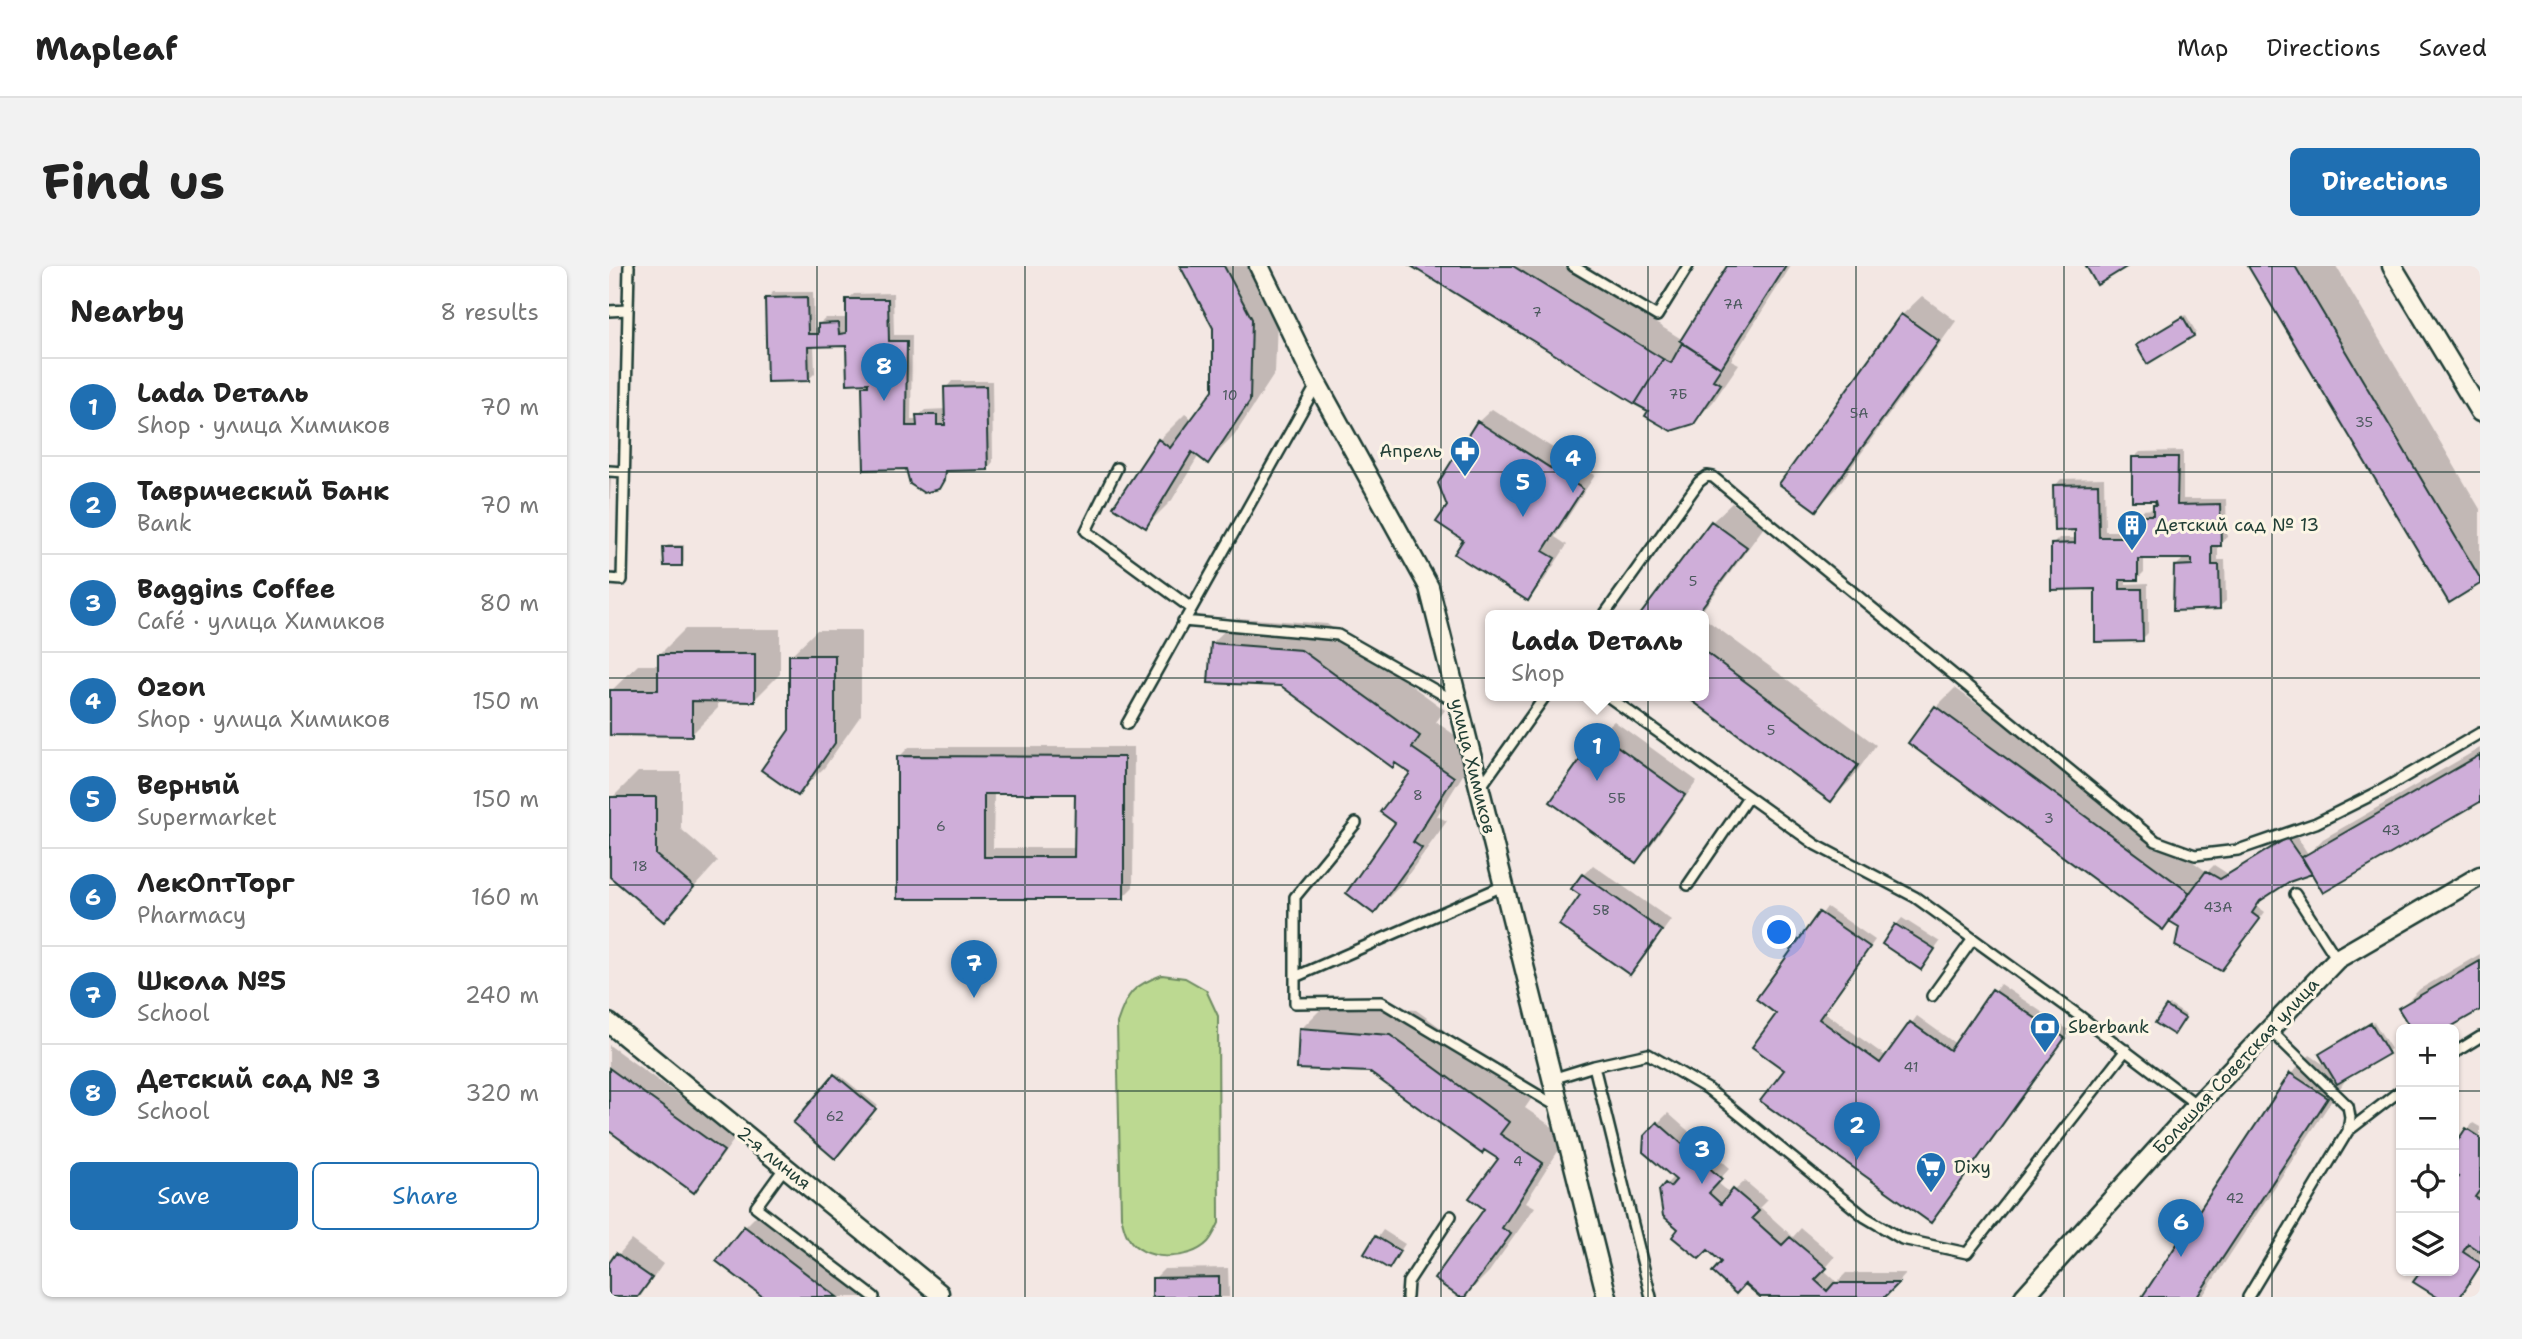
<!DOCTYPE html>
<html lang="en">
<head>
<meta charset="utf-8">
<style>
	:root { --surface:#fff; --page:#f2f2f2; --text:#222; --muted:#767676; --line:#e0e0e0; --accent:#1f6fb2 }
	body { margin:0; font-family:"Shantell Sans",sans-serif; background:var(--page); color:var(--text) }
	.controls { position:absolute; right:21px; bottom:21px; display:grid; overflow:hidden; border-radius:10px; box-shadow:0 2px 5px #0004 }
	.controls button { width:63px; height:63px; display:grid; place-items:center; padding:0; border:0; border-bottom:2px solid var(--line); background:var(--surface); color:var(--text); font:35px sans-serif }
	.you { position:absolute; left:1171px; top:667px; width:24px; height:24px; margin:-18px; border:5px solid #fff; border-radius:50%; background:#1a73e8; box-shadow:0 0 0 10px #1a73e833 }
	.badge { display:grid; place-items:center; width:46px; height:46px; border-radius:50%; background:var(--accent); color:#fff; font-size:23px; font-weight:700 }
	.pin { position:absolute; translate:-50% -58px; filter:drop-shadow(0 2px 4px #0008) }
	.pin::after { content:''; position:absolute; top:37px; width:24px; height:21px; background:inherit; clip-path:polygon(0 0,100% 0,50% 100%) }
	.popup { position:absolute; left:876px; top:344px; width:224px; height:91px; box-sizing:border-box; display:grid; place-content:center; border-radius:10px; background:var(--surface); filter:drop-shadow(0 2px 5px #0005); font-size:23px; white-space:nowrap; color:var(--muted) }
	.popup b { font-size:26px; color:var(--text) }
	.popup::after { content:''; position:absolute; left:50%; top:100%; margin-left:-14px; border:14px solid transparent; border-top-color:var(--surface) }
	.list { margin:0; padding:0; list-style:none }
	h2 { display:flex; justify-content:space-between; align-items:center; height:91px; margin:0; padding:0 28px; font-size:30px }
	h2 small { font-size:23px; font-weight:400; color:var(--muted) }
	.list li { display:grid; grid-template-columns:46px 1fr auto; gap:21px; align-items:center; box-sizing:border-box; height:98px; padding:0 28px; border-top:2px solid var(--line) }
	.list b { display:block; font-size:26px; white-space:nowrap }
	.list p { margin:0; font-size:23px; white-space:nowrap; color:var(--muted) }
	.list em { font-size:23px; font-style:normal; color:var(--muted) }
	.actions { display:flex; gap:14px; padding:21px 28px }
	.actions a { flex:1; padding:16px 0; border:2px solid var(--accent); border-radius:10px; text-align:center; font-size:24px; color:var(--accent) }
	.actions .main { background:var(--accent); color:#fff }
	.icon { flex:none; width:38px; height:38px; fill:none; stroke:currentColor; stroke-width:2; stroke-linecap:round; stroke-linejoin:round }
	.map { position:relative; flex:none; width:1871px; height:1031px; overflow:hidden; border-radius:10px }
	header { display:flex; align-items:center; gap:42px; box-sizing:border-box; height:98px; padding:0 35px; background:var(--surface); border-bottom:2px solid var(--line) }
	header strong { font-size:33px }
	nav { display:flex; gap:38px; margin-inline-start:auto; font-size:24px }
	.intro { display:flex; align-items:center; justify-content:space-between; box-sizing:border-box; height:168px; padding:0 42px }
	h1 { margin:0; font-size:49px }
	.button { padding:18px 32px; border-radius:10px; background:var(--accent); color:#fff; font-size:24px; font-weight:700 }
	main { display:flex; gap:42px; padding:0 42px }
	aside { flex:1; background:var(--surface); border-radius:10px; box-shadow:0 2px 5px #0004 }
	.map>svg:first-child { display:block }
	.garden { fill:#bcd991; stroke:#6e8b62; stroke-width:2 }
	.shadow { fill:#0003; fill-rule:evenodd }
	.building { fill:#cfaed9; stroke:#1f3d34; stroke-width:2; fill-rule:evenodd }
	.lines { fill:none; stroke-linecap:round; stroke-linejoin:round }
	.lane-casing { stroke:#1f3d34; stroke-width:14 }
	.street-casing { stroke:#1f3d34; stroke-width:23 }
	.lane { stroke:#fcf5e5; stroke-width:9 }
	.street { stroke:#fcf5e5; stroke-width:18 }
	.grid { fill:none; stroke:#1f3d34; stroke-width:2; stroke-opacity:0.55 }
	.labels { text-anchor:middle; stroke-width:6; stroke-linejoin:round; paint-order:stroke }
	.number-label { font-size:14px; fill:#4b595d }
	.poi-label { font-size:18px; fill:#1f3d34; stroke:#fcf5e5; text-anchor:start }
	.street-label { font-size:18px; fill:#1f3d34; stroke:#fcf5e5 }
</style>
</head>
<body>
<header>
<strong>Mapleaf</strong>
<nav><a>Map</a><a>Directions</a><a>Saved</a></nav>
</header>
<div class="intro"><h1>Find us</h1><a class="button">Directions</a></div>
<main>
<aside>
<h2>Nearby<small>8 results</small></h2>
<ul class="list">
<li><span class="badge">1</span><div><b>Lada Dеталь</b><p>Shop · улица Химиков</p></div><em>70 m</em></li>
<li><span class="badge">2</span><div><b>Таврический Банк</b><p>Bank</p></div><em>70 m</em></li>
<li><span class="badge">3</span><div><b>Baggins Coffee</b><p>Café · улица Химиков</p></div><em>80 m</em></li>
<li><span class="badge">4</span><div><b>Ozon</b><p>Shop · улица Химиков</p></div><em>150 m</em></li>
<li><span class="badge">5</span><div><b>Верный</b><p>Supermarket</p></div><em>150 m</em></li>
<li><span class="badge">6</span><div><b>ЛекОптТорг</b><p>Pharmacy</p></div><em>160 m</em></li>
<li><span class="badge">7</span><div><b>Школа №5</b><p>School</p></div><em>240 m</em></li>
<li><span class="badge">8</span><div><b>Детский сад № 3</b><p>School</p></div><em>320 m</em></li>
</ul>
<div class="actions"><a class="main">Save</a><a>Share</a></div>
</aside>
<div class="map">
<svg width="1871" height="1031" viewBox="0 0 1871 1031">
	<rect width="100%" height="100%" fill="#f3e7e3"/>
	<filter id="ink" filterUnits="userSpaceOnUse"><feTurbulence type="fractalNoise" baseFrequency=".0143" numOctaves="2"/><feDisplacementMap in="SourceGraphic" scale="14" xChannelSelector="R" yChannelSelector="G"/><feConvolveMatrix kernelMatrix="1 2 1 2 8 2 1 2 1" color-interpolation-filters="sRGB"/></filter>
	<g filter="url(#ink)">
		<!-- garden -->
		<path class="garden" d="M 553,709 L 576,712 L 597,724 L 609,750 L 610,957 C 607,963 603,972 599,976 C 580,996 532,996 519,971 C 515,965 514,957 512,950 L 508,757 C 518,727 523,720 553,709 Z"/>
		<!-- shadow -->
		<path class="shadow" d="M 573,0 L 654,0 L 669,26 L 666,107 L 625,170 L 599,196 L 590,189 L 563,234 L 537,260 L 507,240 L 550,174 L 576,148 L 584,154 L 606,124 L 606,61 Z
			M 806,0 L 954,0 L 1074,74 L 1120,0 L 1182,0 L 1122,94 L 1130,98 L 1104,136 L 1085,156 L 1042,144 Z
			M 1641,0 L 1727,0 L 1871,243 L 1871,316 Z
			M 164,26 L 204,26 L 205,62 L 210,62 L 210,58 L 217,52 L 239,52 L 238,34 L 245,28 L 284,27 L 285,69 L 303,69 L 302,154 L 309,154 L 309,150 L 316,144 L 337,143 L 337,122 L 343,115 L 383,115 L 384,196 L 378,203 L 341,203 L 329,221 L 299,201 L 255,120 L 260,116 L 239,78 L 205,79 L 206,107 L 199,114 L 158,33 Z
			M 1313,30 L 1347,55 L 1226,224 L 1207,243 L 1293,49 Z
			M 1577,49 L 1587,66 L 1584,69 L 1532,77 Z
			M 883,143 L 986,209 L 946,271 L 958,279 L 932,319 L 919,332 L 839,240 L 869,156 Z
			M 1574,185 L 1574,233 L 1617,233 L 1618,271 L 1609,278 L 1609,294 L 1616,294 L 1617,335 L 1610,341 L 1567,300 L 1576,291 L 1535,292 L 1535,306 L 1529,312 L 1517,313 L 1517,318 L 1539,317 L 1539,367 L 1533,373 L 1488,321 L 1444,278 L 1450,272 L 1468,272 L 1467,263 L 1446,220 L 1452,213 L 1495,212 L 1496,265 L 1527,265 L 1527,250 L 1533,244 L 1546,243 L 1548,237 L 1524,192 L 1531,186 Z
			M 0,211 L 2,211 L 0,248 Z
			M 1123,237 L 1155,261 L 1090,349 L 1033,349 L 1103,256 Z
			M 59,279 L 75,279 L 75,296 L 73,298 L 56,282 Z
			M 629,352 L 718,358 L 836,444 L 827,456 L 869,485 L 828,550 L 838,555 L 791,620 L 765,646 L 803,506 L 787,496 L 784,499 L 672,418 L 603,377 Z
			M 1095,352 L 1267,479 L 1241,515 L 1222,534 L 1095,429 Z
			M 76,363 L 171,363 L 171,408 L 145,434 L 109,434 L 109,442 L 83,468 L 3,424 L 29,399 L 50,399 L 50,389 Z
			M 208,364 L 252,364 L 252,449 L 215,502 L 189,527 L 182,464 L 182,389 Z
			M 1346,422 L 1598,606 L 1605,599 L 1619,608 L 1685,566 L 1699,588 L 1714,573 L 1871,482 L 1871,534 L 1679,614 L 1653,631 L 1648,640 L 1656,646 L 1618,696 L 1572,660 L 1301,476 L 1327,441 Z
			M 1005,455 L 1088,515 L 1040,582 L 1027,595 L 991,468 Z
			M 300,481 L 525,481 L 524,621 L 514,631 L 290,631 L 290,491 ZM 385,526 L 467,526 L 467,582 L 384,582 Z
			M 29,506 L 72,506 L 72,563 L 109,595 L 55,654 L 3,532 Z
			M 984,599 L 1062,654 L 1031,697 L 1021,707 L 974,629 L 974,609 Z
			M 1218,641 L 1266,674 L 1215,746 L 1278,791 L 1308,750 L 1347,778 L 1391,718 L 1461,765 L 1328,948 L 1178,804 L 1170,747 L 1150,733 Z
			M 1293,652 L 1331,676 L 1312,702 L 1287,659 Z
			M 1871,688 L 1871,742 L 1834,763 L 1804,763 L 1792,742 L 1811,723 Z
			M 718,737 L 807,744 L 925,829 L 916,842 L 958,871 L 917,936 L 926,941 L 880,1006 L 855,1031 L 852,1031 L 892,893 L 761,804 L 692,763 Z
			M 1561,739 L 1577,749 L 1568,764 L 1558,741 Z
			M 1765,756 L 1782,783 L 1735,812 L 1737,813 L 1593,1031 L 1535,1031 L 1682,808 L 1701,789 L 1720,802 L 1712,788 Z
			M 0,779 L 127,871 L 98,911 L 84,924 L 0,863 Z
			M 228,807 L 269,840 L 226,890 L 186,857 Z
			M 1059,847 L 1121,902 L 1108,916 L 1122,928 L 1136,915 L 1158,934 L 1151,941 L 1184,971 L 1192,962 L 1226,991 L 1215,1004 L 1228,1016 L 1237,1007 L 1297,1007 L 1275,1031 L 1153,1031 L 1099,982 L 1072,963 L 1051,925 L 1065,910 L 1049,857 Z
			M 1864,857 L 1871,861 L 1871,1001 L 1851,1031 L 1831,1031 L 1807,1015 L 1814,1005 L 1845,1005 L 1845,914 L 1848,916 L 1852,911 L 1845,907 L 1845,883 Z
			M 155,942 L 271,1031 L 157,1031 L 110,995 L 136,961 Z
			M 774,964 L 796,978 L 780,1001 L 757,988 Z
			M 22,974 L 54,998 L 31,1031 L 0,1031 L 0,1000 Z
			M 619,1002 L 620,1031 L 545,1031 L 545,1013 L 555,1003 Z"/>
		<!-- building -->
		<path class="building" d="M 571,0 L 615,0 L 643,53 L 641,135 L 599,198 L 583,186 L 537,262 L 504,241 L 549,173 L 561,182 L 604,124 L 604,62 Z
			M 802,0 L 904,0 L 1054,93 L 1026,138 Z
			M 1118,0 L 1177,0 L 1112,102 L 1071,75 Z
			M 1477,0 L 1519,0 L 1488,19 Z
			M 1639,0 L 1686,0 L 1871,312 L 1871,318 L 1840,337 Z
			M 198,31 L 199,68 L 209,68 L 209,58 L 229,57 L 230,68 L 237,67 L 237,33 L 279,33 L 280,75 L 298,75 L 297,160 L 308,160 L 307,149 L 328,149 L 328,159 L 336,159 L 335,121 L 377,120 L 379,204 L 336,205 L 335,214 L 330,223 L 315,227 L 301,218 L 297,203 L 255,204 L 253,120 L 259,120 L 259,117 L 238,118 L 237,80 L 199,81 L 200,115 L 158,116 L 156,32 Z
			M 1292,48 L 1330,75 L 1207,245 L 1170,218 Z
			M 1574,51 L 1585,70 L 1538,98 L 1527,79 Z
			M 1073,77 L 1112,102 L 1104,114 L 1112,118 L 1085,158 L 1062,165 L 1036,150 L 1039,145 L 1026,138 L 1054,93 L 1062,97 Z
			M 868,155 L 974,223 L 934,285 L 946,292 L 919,335 L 845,288 L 854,274 L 827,256 L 838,240 L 829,217 Z
			M 1523,191 L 1569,191 L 1568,239 L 1611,238 L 1612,280 L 1603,280 L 1603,299 L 1610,299 L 1611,343 L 1564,345 L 1565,300 L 1583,299 L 1583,293 L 1529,293 L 1529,314 L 1511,314 L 1511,323 L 1533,323 L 1534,375 L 1486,376 L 1486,323 L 1442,324 L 1442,278 L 1466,277 L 1466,264 L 1445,265 L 1444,219 L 1489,218 L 1490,271 L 1525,271 L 1525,249 L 1544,249 L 1544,239 L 1547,239 L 1546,235 L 1523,235 Z
			M 1102,255 L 1138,281 L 1087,349 L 1031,349 Z
			M 54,281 L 73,281 L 73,300 L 55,300 Z
			M 602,377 L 692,384 L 811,470 L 803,482 L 845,511 L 804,576 L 813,582 L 765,648 L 737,627 L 786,557 L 771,546 L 801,507 L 786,497 L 784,502 L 672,420 L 599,417 Z
			M 1095,385 L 1249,499 L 1222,536 L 1075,429 L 1095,429 Z
			M 49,388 L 146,388 L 146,436 L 83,435 L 83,470 L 1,469 L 1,424 L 49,424 Z
			M 180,389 L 226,389 L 226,477 L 189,530 L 152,504 L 180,464 Z
			M 1326,440 L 1581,627 L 1554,664 L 1299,477 Z
			M 990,467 L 1076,529 L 1027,597 L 941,536 Z
			M 1871,489 L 1871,536 L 1714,627 L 1693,591 Z
			M 288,490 L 515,491 L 515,633 L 288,633 ZM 375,528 L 466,528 L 465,591 L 375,591 Z
			M 1,531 L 47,531 L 47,589 L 85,621 L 55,656 L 1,611 Z
			M 1678,572 L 1703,608 L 1680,616 L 1651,635 L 1643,647 L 1651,653 L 1612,705 L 1566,680 L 1570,661 L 1560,655 L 1597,605 L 1611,613 Z
			M 973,608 L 1053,665 L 1021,709 L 950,659 L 971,629 L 962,623 Z
			M 1210,646 L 1261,681 L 1210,753 L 1271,797 L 1301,756 L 1341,784 L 1383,723 L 1456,772 L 1322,957 L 1151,835 L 1175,804 L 1143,781 L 1167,748 L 1147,733 Z
			M 1286,658 L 1326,683 L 1312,704 L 1273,678 Z
			M 1871,695 L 1871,744 L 1838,763 L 1802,763 L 1789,742 Z
			M 1557,740 L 1576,752 L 1565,769 L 1546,757 Z
			M 1762,757 L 1780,788 L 1728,818 L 1710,788 Z
			M 690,762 L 781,769 L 900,856 L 891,868 L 934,897 L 893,962 L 902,968 L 856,1031 L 850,1031 L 825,1013 L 875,943 L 860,932 L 889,893 L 875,884 L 873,888 L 760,806 L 688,803 Z
			M 0,802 L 115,885 L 85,927 L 0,865 Z
			M 1681,807 L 1719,832 L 1588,1031 L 1533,1031 Z
			M 225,808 L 267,843 L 226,893 L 184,857 Z
			M 1048,856 L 1113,913 L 1100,927 L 1112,938 L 1124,923 L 1150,945 L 1143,952 L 1173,979 L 1181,971 L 1218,1002 L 1206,1014 L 1218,1025 L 1225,1017 L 1290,1017 L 1276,1031 L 1151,1031 L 1136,1018 L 1127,1028 L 1103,1006 L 1112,996 L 1099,984 L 1090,993 L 1063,971 L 1069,963 L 1054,950 L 1050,924 L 1056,917 L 1061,921 L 1067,914 L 1034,886 L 1035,870 Z
			M 1857,862 L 1871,871 L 1871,924 L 1866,931 L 1871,934 L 1871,986 L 1859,978 L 1854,986 L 1871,997 L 1871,1000 L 1851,1031 L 1828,1031 L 1804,1016 L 1812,1005 L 1845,1005 L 1845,918 L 1849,911 L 1845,909 L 1845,880 Z
			M 135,960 L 228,1031 L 154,1031 L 107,995 Z
			M 766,970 L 791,985 L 780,1003 L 755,988 Z
			M 7,987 L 43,1012 L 29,1031 L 0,1031 L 0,997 Z
			M 610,1011 L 610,1031 L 543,1031 L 543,1012 Z"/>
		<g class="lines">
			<!-- lane casing -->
			<g class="lane-casing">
				<path id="lane" d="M 964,0 L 1048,50 L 1079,0
					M 0,45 L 18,44
					M 508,202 L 477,265 L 582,342
					M 0,205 L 15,206
					M 0,313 L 13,314 L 20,0
					M 995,349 L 1090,216 L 1098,210 L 1104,211 L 1547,575 L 1586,589 L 1629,584 L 1707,557 L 1773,524 L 1871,467
					M 574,355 L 729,369 L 847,436
					M 997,429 L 1207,579 L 1306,631 L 1472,751 L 1588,839
					M 518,458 L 708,118
					M 871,522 L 937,429
					M 747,557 L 686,631 L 686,737 L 773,736 L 949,841
					M 1079,619 L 1139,531
					M 1686,628 L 1728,693
					M 686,711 L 894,620
					M 1323,730 L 1364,673
					M 1845,787 L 1871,771
					M 985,800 L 1042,1031
					M 943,813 L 985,800 L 1039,788 L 1099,823 L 1256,951 L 1293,973 L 1358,987 L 1517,784
					M 1739,865 L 1792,824
					M 176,901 L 147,941 L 265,1031
					M 798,1031 L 799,1016 L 842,950
					M 1639,1031 L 1739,865 L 1741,851 L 1739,840 L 1660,763"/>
			</g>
			<!-- street casing -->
			<g class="street-casing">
				<path id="street" d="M 650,0 L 701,105 L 820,321 L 998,1031
					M 1783,0 L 1871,146
					M 0,757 L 330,1027
					M 1415,1031 L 1588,839 L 1728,693 L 1871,610"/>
			</g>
			<!-- lane -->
			<use href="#lane" class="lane"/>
			<!-- street -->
			<use href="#street" class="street"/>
		</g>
	</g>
	<!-- grid -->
	<path class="grid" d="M 208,0 L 208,1031M 416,0 L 416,1031M 624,0 L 624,1031M 832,0 L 832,1031M 1039,0 L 1039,1031M 1247,0 L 1247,1031M 1455,0 L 1455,1031M 1663,0 L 1663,1031M 0,206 L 1871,206M 0,412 L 1871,412M 0,619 L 1871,619M 0,825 L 1792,825M 1845,825 L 1871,825"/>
	<!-- icons -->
	<defs>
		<g id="pharmacy-pin" transform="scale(1.575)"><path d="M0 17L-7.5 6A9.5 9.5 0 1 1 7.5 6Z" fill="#1f6fb2" stroke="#fcf5e5"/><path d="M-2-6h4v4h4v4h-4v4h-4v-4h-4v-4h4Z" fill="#fff"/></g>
		<g id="building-pin" transform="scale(1.575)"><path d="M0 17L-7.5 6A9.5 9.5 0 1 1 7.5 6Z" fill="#1f6fb2" stroke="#fcf5e5"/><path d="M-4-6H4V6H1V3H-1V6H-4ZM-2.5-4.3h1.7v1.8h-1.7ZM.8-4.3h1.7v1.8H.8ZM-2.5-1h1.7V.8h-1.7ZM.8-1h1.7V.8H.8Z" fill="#fff"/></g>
		<g id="bank-pin" transform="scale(1.575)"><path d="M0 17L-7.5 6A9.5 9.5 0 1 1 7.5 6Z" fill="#1f6fb2" stroke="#fcf5e5"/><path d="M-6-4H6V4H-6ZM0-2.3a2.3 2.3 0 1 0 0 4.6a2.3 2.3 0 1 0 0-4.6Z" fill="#fff"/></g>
		<g id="supermarket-pin" transform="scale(1.575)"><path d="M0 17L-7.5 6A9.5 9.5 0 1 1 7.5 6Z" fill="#1f6fb2" stroke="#fcf5e5"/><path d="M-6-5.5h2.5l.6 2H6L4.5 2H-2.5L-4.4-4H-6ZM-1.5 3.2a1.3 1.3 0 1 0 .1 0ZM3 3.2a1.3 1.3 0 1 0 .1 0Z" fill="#fff"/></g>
	</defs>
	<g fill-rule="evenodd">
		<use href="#pharmacy-pin" x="856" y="185"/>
		<use href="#building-pin" x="1523" y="259"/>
		<use href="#bank-pin" x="1436" y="761"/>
		<use href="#supermarket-pin" x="1322" y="901"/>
	</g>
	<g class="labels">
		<!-- number labels -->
		<g class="number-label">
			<text x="1124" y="43">7А</text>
			<text x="928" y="51">7</text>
			<text x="1069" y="133">7Б</text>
			<text x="621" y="134">10</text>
			<text x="1250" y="152">5А</text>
			<text x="1755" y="161">35</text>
			<text x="1084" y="320">5</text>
			<text x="1162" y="469">5</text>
			<text x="809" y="534">8</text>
			<text x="1008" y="537">5Б</text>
			<text x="1440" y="557">3</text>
			<text x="332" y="565">6</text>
			<text x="1782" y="569">43</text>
			<text x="31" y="605">18</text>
			<text x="1609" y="646">43А</text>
			<text x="992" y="649">5В</text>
			<text x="1302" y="806">41</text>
			<text x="226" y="855">62</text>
			<text x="909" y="900">4</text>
			<text x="1626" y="937">42</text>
		</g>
		<!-- poi labels -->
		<g class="poi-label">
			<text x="833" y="191" text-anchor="end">Апрель</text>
			<text x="1546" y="265">Детский сад № 13</text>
			<text x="1459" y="767">Sberbank</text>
			<text x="1345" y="907">Dixy</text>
		</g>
		<!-- street labels -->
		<g class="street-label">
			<text transform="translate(864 500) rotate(76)" y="6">улица Химиков</text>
			<text transform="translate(1627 800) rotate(-47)" y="6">Большая Советская улица</text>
			<text transform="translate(165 892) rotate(39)" y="6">2-я линия</text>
		</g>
	</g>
</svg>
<div class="controls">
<button>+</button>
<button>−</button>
<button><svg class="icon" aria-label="locate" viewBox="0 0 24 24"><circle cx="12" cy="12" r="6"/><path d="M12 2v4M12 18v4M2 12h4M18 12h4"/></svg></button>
<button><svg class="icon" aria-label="layers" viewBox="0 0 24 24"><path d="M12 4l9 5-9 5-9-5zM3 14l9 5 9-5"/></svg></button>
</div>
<div class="you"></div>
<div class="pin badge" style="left:988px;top:515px">1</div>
<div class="popup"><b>Lada Dеталь</b>Shop</div>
<div class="pin badge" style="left:1248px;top:894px">2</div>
<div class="pin badge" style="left:1093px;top:918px">3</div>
<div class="pin badge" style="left:964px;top:227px">4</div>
<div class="pin badge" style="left:914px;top:251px">5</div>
<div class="pin badge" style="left:1572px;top:991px">6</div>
<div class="pin badge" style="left:365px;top:732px">7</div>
<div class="pin badge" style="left:275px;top:135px">8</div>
</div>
</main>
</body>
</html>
